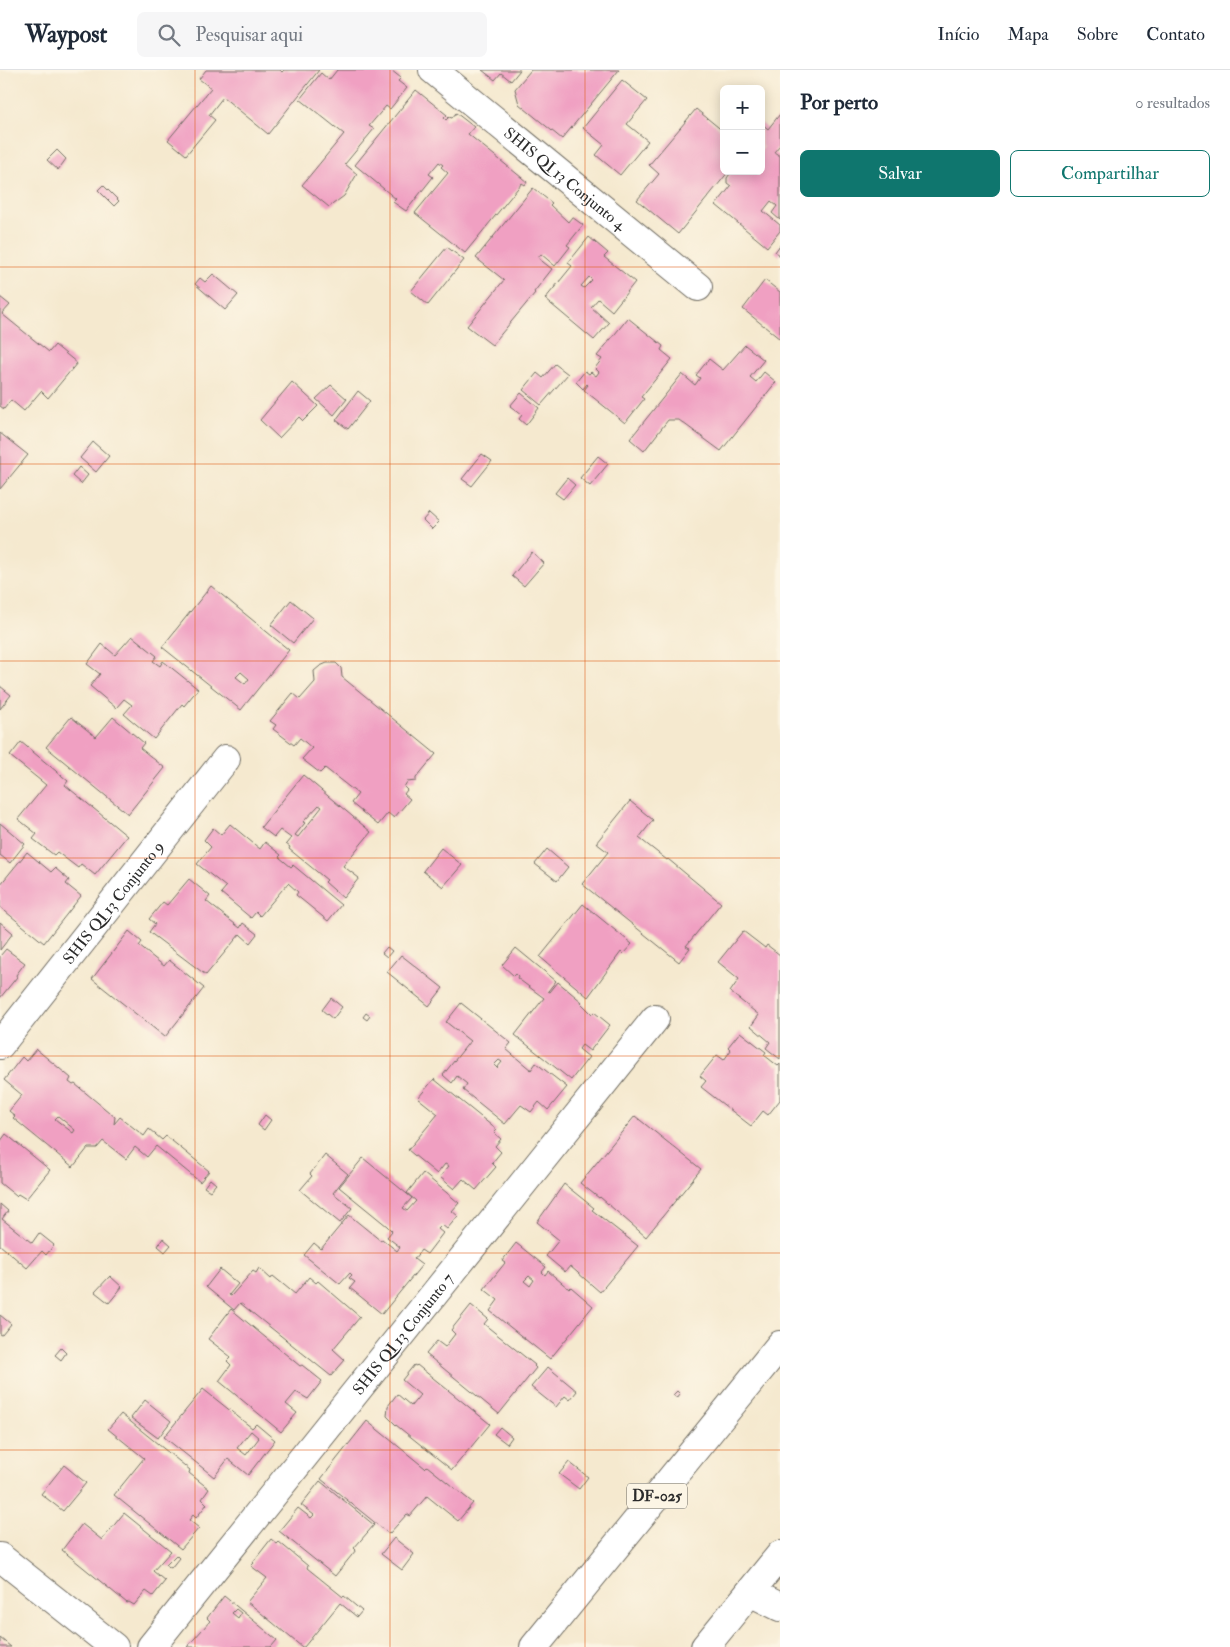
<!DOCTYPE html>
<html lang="pt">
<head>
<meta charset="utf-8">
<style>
	:root { --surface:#fff; --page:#f6f6f7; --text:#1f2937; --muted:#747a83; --line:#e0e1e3; --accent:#0f766e }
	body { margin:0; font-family:"IM FELL Double Pica",serif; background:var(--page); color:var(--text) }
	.controls { position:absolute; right:15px; top:15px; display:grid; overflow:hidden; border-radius:8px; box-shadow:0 2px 12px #0003 }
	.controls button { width:45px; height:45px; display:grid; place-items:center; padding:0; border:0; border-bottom:1px solid var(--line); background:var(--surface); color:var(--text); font:25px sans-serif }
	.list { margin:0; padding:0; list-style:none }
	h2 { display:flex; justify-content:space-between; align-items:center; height:65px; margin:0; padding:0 20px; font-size:21px }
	h2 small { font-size:16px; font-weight:400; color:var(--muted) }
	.actions { display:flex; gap:10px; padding:15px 20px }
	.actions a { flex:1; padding:11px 0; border:1px solid var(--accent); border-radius:8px; text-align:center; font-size:18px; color:var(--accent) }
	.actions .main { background:var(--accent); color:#fff }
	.icon { flex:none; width:28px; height:28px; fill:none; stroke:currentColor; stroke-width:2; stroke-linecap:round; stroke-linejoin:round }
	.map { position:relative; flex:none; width:780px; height:1577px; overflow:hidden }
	header { display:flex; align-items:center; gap:30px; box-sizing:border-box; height:70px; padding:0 25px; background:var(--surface); border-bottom:1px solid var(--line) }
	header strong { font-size:24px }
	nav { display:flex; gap:28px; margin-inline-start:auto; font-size:18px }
	.search { width:350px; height:45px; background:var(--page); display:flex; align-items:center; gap:12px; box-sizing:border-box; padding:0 18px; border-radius:8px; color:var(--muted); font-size:19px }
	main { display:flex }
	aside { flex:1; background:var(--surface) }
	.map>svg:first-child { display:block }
	.building { fill:#f0a0c2; fill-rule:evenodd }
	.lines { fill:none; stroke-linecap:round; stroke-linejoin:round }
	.minor-casing { stroke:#726e64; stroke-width:30 }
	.primary-casing { stroke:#726e64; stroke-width:30 }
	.minor { stroke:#fff; stroke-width:28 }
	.primary { stroke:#fff; stroke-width:28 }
	.grid { fill:none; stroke:#df570e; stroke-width:1; stroke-opacity:0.55 }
	.labels { text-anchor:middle; stroke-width:4.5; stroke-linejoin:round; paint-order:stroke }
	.shield { fill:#fcf5e5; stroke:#6a6863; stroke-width:1 }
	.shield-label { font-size:15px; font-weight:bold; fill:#2b2b2b }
	.street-label { font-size:16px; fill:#2b2b2b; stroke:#fcf5e5 }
</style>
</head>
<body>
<header>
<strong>Waypost</strong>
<div class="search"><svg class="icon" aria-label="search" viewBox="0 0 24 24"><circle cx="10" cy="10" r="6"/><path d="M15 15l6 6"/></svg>Pesquisar aqui</div>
<nav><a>Início</a><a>Mapa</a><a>Sobre</a><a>Contato</a></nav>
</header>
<main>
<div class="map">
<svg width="780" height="1577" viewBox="0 0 780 1577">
	<rect width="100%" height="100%" fill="#fcf5e5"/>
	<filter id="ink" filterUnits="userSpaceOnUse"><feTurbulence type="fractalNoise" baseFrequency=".02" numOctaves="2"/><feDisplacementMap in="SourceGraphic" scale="10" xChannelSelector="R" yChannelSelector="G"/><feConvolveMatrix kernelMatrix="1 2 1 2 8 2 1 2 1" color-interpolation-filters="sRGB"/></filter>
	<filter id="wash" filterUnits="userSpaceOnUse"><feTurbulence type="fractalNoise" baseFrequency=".0096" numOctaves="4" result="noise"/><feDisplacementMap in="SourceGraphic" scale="20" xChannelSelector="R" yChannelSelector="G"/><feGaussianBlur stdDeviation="1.12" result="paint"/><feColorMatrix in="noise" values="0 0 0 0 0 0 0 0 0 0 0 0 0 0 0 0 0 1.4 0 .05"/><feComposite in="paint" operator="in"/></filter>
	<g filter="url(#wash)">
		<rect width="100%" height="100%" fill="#f5e9cf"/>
		<g id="blocks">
			<!-- building -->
			<path class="building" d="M 206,0 L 280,0 L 282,2 L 284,0 L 319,0 L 268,64 L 223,27 L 209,45 L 215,50 L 186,85 L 168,70 L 211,18 L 199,9 Z
				M 337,0 L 391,0 L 401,8 L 398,11 L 407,18 L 390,39 L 386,36 L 369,56 L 374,59 L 345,94 L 357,104 L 344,126 L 329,137 L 302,115 L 344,64 L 300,29 L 321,3 L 329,10 Z
				M 482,0 L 520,0 L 511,11 L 501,3 L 495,10 Z
				M 531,0 L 619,0 L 562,69 L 519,34 L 515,19 Z
				M 622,10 L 647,30 L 627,54 L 648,71 L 620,105 L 596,85 L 604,75 L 583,58 Z
				M 416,20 L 447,45 L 444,48 L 446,50 L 449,47 L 452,48 L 456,43 L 474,57 L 468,64 L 527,112 L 525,115 L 522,113 L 465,183 L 415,143 L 448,103 L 441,97 L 443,95 L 439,92 L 429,104 L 433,107 L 406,141 L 393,132 L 396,129 L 355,95 Z
				M 696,39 L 724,62 L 724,101 L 729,101 L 678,164 L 637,130 L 659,104 L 649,95 Z
				M 780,44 L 780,75 L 774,82 L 780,86 L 780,150 L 772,143 L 777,136 L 771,131 L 763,141 L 780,155 L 780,161 L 767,177 L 716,135 L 731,116 L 727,113 L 727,108 L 732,101 L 761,101 L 761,80 L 764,77 L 761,75 L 761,53 L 768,59 Z
				M 57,80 L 66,89 L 58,100 L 47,90 Z
				M 103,115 L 119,131 L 114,136 L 98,120 Z
				M 533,118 L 552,133 L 550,135 L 568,152 L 572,147 L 583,155 L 567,175 L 570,177 L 555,196 L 541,184 L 538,188 L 552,199 L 534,222 L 535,223 L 492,275 L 467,256 L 504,210 L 476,188 Z
				M 589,167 L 608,183 L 604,187 L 635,212 L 612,241 L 598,229 L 591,237 L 609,253 L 594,270 L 545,229 L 572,196 L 568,193 ZM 589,207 L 592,210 L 584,218 L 581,216 Z
				M 780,175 L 780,186 L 775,182 Z
				M 447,177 L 464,190 L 428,235 L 411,221 Z
				M 213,204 L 238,225 L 225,240 L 195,214 L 200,208 L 205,212 Z
				M 765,210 L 780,222 L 780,269 L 743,239 Z
				M 0,227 L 10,235 L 2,244 L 49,282 L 55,275 L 77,293 L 48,328 L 41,321 L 24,341 L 11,330 L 4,339 L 0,336 Z
				M 628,248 L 663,276 L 661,280 L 672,289 L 641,327 L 644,329 L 625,353 L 584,320 L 588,315 L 587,314 L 583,319 L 576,312 L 585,301 L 589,304 L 591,302 L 596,306 L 599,302 L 595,298 L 602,289 L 597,286 Z
				M 745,275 L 764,290 L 750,307 L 756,312 L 764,302 L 776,312 L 721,381 L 679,350 L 668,350 L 644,381 L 630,369 L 682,304 L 695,315 L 700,308 L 696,305 L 709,289 L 723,300 Z
				M 555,294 L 568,304 L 541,335 L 523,320 L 537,303 L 543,308 Z
				M 292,312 L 318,336 L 303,351 L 299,347 L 279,368 L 260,350 Z
				M 331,315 L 347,329 L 334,345 L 316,329 Z
				M 358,321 L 370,331 L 348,359 L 336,350 Z
				M 521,323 L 539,338 L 526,355 L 519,349 L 522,345 L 510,336 Z
				M 0,363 L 28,385 L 0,419 Z
				M 93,372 L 109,386 L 96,402 L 80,388 Z
				M 482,384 L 492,391 L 472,416 L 462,409 Z
				M 598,386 L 608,394 L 590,416 L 580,408 Z
				M 79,397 L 88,405 L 81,414 L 72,406 Z
				M 567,408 L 575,415 L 563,429 L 555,423 Z
				M 429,443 L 439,452 L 432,459 L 423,450 Z
				M 532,482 L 544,493 L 524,516 L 512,506 Z
				M 211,516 L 289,580 L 241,640 L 162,577 ZM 241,602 L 249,609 L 245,614 L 236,607 Z
				M 291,530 L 313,548 L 293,573 L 271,555 Z
				M 132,566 L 157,586 L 153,591 L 160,596 L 163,591 L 198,619 L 184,636 L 182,634 L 154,669 L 124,644 L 132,635 L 124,629 L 116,638 L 90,616 L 100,604 L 87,594 L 102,574 L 115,585 Z
				M 327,593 L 336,593 L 341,598 L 342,607 L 436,684 L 416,708 L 416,711 L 407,712 L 404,717 L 407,720 L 404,724 L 410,729 L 394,748 L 388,743 L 378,755 L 351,733 L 358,724 L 325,698 L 320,703 L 302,689 L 312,678 L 300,668 L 294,675 L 273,659 L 276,655 L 270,651 L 293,623 L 300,629 L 315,612 L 314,601 L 320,596 Z
				M 0,616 L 11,625 L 0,639 Z
				M 71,647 L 96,667 L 113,647 L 144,673 L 140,678 L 165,698 L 128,744 L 46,677 Z
				M 21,672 L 68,711 L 65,715 L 127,766 L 95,805 L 81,794 L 78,798 L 57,782 L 54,785 L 33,769 L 37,764 L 18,749 L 46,715 L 10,686 Z
				M 303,705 L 371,762 L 343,796 L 359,808 L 343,828 L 325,812 L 327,810 L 289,779 L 290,777 L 286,774 L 291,768 L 280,760 L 274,767 L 261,757 ZM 319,735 L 322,737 L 298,767 L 295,765 L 305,753 L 303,752 Z
				M 630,731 L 653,750 L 639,768 L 667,790 L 668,789 L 721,833 L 686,876 L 690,878 L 679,892 L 582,814 L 608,782 L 596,773 Z
				M 0,753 L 25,774 L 10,793 L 0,785 Z
				M 230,754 L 260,779 L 265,772 L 281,785 L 279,787 L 291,797 L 293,795 L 341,835 L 328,851 L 296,825 L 298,822 L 288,813 L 260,846 L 256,842 L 251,848 L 221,823 L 226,817 L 197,794 L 211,777 L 204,770 L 213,758 L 221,765 Z
				M 441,778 L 462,795 L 443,817 L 423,801 Z
				M 547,779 L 568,797 L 557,811 L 535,794 Z
				M 27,782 L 51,802 L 55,798 L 69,810 L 66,814 L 81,826 L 44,873 L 0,837 L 0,815 Z
				M 189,809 L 210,826 L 206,831 L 240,858 L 243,853 L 257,864 L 250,873 L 240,864 L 206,905 L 149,862 L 155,854 L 149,849 L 163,832 L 167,835 Z
				M 583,834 L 632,874 L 623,884 L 621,882 L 588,927 L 540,887 Z
				M 0,852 L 13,863 L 0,880 Z
				M 129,861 L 142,872 L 139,876 L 164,896 L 169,890 L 204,918 L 165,967 L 92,909 Z
				M 743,861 L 765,878 L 767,875 L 780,885 L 780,989 L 766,978 L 770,972 L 751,956 L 759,945 L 730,922 L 739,909 L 718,892 Z
				M 387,877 L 392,881 L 387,887 L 382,883 Z
				M 516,878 L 556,911 L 548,921 L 550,922 L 558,912 L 582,932 L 581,933 L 592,944 L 594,942 L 610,955 L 590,981 L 582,975 L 579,979 L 589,987 L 571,1010 L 515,965 L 544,928 L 517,908 L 518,906 L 516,904 L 514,906 L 502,895 Z
				M 6,879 L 25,893 L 16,905 L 17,907 L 0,928 L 0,886 Z
				M 401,885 L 443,918 L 429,936 L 387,902 Z
				M 331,928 L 342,937 L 333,949 L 322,940 Z
				M 461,933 L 511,973 L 506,979 L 519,990 L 531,1000 L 536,993 L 567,1017 L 548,1040 L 539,1032 L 531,1042 L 521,1035 L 505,1054 L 463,1020 L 467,1014 L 457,1006 L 452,1013 L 443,1005 L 470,971 L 446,952 ZM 499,990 L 502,992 L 497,998 L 494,995 Z
				M 366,943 L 370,946 L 367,950 L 363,947 Z
				M 740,962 L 766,982 L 764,985 L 778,996 L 780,994 L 780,1030 L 768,1045 L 763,1041 L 751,1056 L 701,1017 L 706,1011 L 700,1006 L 717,985 L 724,990 L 731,980 L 728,977 Z
				M 36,979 L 71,1008 L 69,1012 L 73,1015 L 75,1014 L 115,1047 L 114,1054 L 120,1047 L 144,1066 L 149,1059 L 162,1070 L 166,1066 L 209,1101 L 200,1112 L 156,1076 L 147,1087 L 135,1077 L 126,1089 L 103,1071 L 97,1078 L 88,1078 L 73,1097 L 13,1048 L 15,1046 L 9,1041 L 22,1025 L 4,1010 L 22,987 L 26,991 ZM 58,1046 L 75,1060 L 73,1063 L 55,1049 Z
				M 434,1009 L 497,1060 L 494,1063 L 501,1069 L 495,1076 L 501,1082 L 492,1093 L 496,1097 L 476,1120 L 463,1109 L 454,1119 L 440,1107 L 449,1096 L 445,1094 L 437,1104 L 408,1080 L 438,1044 L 418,1028 Z
				M 265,1045 L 271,1050 L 264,1060 L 258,1055 Z
				M 635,1046 L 701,1099 L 646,1167 L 600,1127 L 599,1128 L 580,1113 Z
				M 6,1064 L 50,1100 L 26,1129 L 18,1124 L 16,1126 L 0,1113 L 0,1072 Z
				M 325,1085 L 348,1104 L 333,1123 L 352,1138 L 340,1153 L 300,1120 L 312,1106 L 310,1104 Z
				M 363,1088 L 412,1128 L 403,1138 L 407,1141 L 416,1131 L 407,1123 L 423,1103 L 459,1133 L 452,1141 L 458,1146 L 447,1159 L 442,1155 L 438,1159 L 443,1163 L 427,1184 L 421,1180 L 414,1189 L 422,1195 L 382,1244 L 350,1218 L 355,1212 L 349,1208 L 352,1205 L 350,1203 L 340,1214 L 304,1185 L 314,1173 L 321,1179 L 349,1145 L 381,1171 L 382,1169 L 397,1181 L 400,1177 L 387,1167 L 392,1161 L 387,1156 L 339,1117 Z
				M 210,1109 L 216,1114 L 210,1121 L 204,1117 Z
				M 564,1114 L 594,1138 L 592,1140 L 638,1176 L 600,1222 L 570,1196 L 565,1202 L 546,1186 L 559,1170 L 537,1152 Z
				M 0,1134 L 8,1141 L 2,1149 L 32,1173 L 39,1163 L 54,1175 L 46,1185 L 42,1181 L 27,1198 L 0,1175 Z
				M 163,1168 L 171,1175 L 165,1182 L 158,1176 Z
				M 516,1173 L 546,1197 L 542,1202 L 545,1205 L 548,1201 L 569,1219 L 571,1217 L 593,1236 L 550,1289 L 490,1241 L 498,1230 L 484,1219 L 505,1193 L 502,1191 ZM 529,1206 L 534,1210 L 530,1216 L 524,1211 Z
				M 259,1198 L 271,1209 L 273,1206 L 295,1224 L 309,1207 L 316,1213 L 318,1211 L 360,1247 L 333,1279 L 345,1290 L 331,1306 L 240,1233 L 234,1240 L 206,1217 L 220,1199 L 238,1214 L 229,1225 L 231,1226 L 253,1201 L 256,1203 Z
				M 110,1206 L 122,1217 L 109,1233 L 95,1222 Z
				M 471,1235 L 488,1249 L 484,1254 L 535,1295 L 534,1296 L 536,1298 L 499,1344 L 426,1284 L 437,1271 L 445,1277 L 455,1264 L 451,1260 Z
				M 231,1239 L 300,1296 L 302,1295 L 322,1311 L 308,1329 L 296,1322 L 286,1334 L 297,1343 L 281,1362 L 219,1311 L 231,1295 L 227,1291 L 231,1287 L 208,1269 Z
				M 0,1245 L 11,1254 L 2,1265 L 0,1264 Z
				M 61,1278 L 66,1283 L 61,1290 L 55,1285 Z
				M 414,1295 L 416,1296 L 417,1295 L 490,1354 L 452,1400 L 396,1355 L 387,1346 L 388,1336 L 397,1324 L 411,1336 L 420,1325 L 402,1310 Z
				M 548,1297 L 577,1321 L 570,1330 L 565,1326 L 556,1337 L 531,1317 Z
				M 203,1319 L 252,1358 L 256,1354 L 275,1370 L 248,1405 L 228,1389 L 214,1407 L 164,1367 ZM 251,1361 L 259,1368 L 246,1385 L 237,1378 Z
				M 677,1321 L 680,1324 L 677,1328 L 673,1325 Z
				M 145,1330 L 171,1351 L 158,1368 L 131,1348 Z
				M 121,1344 L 190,1400 L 189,1403 L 209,1419 L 202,1429 L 207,1434 L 196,1448 L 193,1445 L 189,1450 L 199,1458 L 181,1479 L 114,1425 L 144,1388 L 108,1359 Z
				M 367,1351 L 425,1398 L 427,1396 L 473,1433 L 458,1451 L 427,1426 L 410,1446 L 407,1444 L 389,1464 L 321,1409 Z
				M 500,1357 L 512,1367 L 507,1374 L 494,1364 Z
				M 569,1392 L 588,1407 L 579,1419 L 559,1404 Z
				M 64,1395 L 86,1413 L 63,1441 L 41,1424 Z
				M 320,1411 L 374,1455 L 354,1478 L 356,1480 L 335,1506 L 279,1461 L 298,1438 L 311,1448 L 314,1445 L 301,1435 Z
				M 124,1443 L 171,1481 L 153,1501 L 165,1511 L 153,1526 L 146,1521 L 134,1535 L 129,1532 L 127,1533 L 62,1480 L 82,1454 L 102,1470 Z
				M 394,1468 L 414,1484 L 402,1500 L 381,1484 Z
				M 271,1469 L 277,1474 L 279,1472 L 308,1496 L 307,1498 L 343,1527 L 344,1526 L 362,1541 L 357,1547 L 340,1533 L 304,1577 L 302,1577 L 255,1538 L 247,1532 L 267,1508 L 251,1496 L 254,1493 L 253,1492 Z
				M 176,1485 L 179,1488 L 171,1498 L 166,1495 Z
				M 224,1526 L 277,1570 L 271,1577 L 187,1577 L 210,1551 L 207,1548 ZM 236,1539 L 241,1543 L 238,1548 L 232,1543 Z
				M 0,1568 L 11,1577 L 0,1577 Z"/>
		</g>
	</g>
	<g filter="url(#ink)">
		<use href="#blocks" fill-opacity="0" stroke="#726e64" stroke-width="1"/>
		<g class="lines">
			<!-- minor casing -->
			<g class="minor-casing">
				<g id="minor">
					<path id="s1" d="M 433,0 L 698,217"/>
					<path id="s2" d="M 0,975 L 226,689"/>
					<path d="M 0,1487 L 114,1577"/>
					<path d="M 750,1522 L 780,1537"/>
					<path id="s3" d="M 151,1577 L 655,949"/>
				</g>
			</g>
			<!-- primary casing -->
			<g class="primary-casing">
				<path id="primary" d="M 534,1577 L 780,1275
					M 705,1577 L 780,1485"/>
			</g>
			<!-- minor -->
			<use href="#minor" class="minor"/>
			<!-- primary -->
			<use href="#primary" class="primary"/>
		</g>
	</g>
	<!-- grid -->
	<path class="grid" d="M 195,0 L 195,1577M 390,0 L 390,1577M 585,0 L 585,1577M 0,197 L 780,197M 0,394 L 780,394M 0,591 L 780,591M 0,788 L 780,788M 0,986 L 780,986M 0,1183 L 780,1183M 0,1380 L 780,1380"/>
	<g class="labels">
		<!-- shield labels -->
		<rect class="shield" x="627" y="1413.5" width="60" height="25" rx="4"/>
		<g class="shield-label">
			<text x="657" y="1431">DF-025</text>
		</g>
		<!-- street labels -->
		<g class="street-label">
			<text dy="6" stroke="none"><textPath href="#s1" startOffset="171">SHIS QI 13 Conjunto 4</textPath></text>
			<text dy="6" stroke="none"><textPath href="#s2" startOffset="182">SHIS QI 13 Conjunto 9</textPath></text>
			<text dy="6" stroke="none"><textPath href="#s3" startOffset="402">SHIS QI 13 Conjunto 7</textPath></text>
		</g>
	</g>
</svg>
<div class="controls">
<button>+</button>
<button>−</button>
</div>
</div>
<aside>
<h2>Por perto<small>0 resultados</small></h2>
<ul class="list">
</ul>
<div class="actions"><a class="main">Salvar</a><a>Compartilhar</a></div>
</aside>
</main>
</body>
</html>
